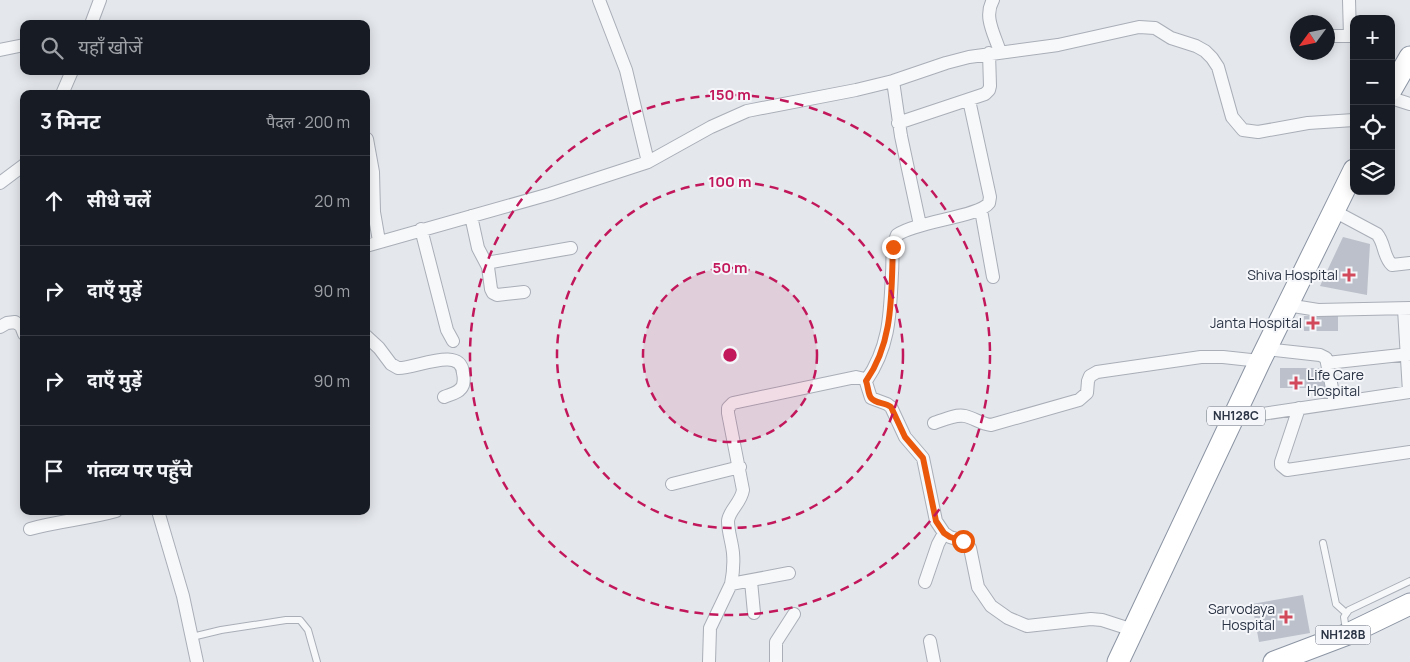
<!DOCTYPE html>
<html lang="hi">
<head>
<meta charset="utf-8">
<style>
	:root { --surface:#171b24; --page:#20242c; --text:#f1f3f6; --muted:#9ea1a6; --line:#363941 }
	body { margin:0; font-family:Manrope,"Noto Sans Devanagari",sans-serif; background:var(--page); color:var(--text) }
	.controls { position:absolute; right:15px; top:15px; display:grid; overflow:hidden; border-radius:10px; box-shadow:0 2px 12px #0003 }
	.controls button { width:45px; height:45px; display:grid; place-items:center; padding:0; border:0; border-bottom:1px solid var(--line); background:var(--surface); color:var(--text); font:25px sans-serif }
	.compass { position:absolute; left:1290px; top:15px; width:45px; height:45px; border-radius:50%; background:var(--surface); box-shadow:0 2px 12px #0003; rotate:237deg }
	.stop { position:absolute; width:15px; height:15px; margin:-11px; border:4px solid #ea580c; border-radius:50%; background:#fff }
	.stop.end { background:#ea580c; border-color:#fff; box-shadow:0 1px 5px #0008 }
	.list { margin:0; padding:0; list-style:none }
	h2 { display:flex; justify-content:space-between; align-items:center; height:65px; margin:0; padding:0 20px; font-size:21px }
	h2 small { font-size:16px; font-weight:400; color:var(--muted) }
	.list li { display:grid; grid-template-columns:32px 1fr auto; gap:15px; align-items:center; box-sizing:border-box; height:90px; padding:0 20px; border-top:1px solid var(--line) }
	.list b { display:block; font-size:19px; white-space:nowrap }
	.list em { font-size:16px; font-style:normal; color:var(--muted) }
	.icon { flex:none; width:28px; height:28px; fill:none; stroke:currentColor; stroke-width:2; stroke-linecap:round; stroke-linejoin:round }
	.map { position:relative; flex:none; width:1410px; height:662px; overflow:hidden }
	.search { position:absolute; background:var(--surface); box-shadow:0 2px 12px #0003; left:20px; top:20px; width:350px; height:55px; display:flex; align-items:center; gap:12px; box-sizing:border-box; padding:0 18px; border-radius:10px; color:var(--muted); font-size:19px }
	.panel { position:absolute; background:var(--surface); box-shadow:0 2px 12px #0003; left:20px; top:90px; width:350px; height:425px; border-radius:10px }
	.map>svg:first-child { display:block }
	.building { fill:#bbc0ca }
	.lines { fill:none; stroke-linecap:round; stroke-linejoin:round }
	.service-casing { stroke:#a9aeb7; stroke-width:8 }
	.minor-casing { stroke:#a9aeb7; stroke-width:14 }
	.trunk-casing { stroke:#8b94a3; stroke-width:23 }
	.service { stroke:#f7f8fa; stroke-width:6 }
	.minor { stroke:#f7f8fa; stroke-width:12 }
	.trunk { stroke:#fff; stroke-width:21 }
	.route { stroke:#ea580c; stroke-width:6 }
	.ring { fill:none; stroke:#c2185b; stroke-width:2.5; stroke-dasharray:9 6 }
	.poi-dot { fill:#d1495b; stroke:#f4f6f9; stroke-width:2 }
	.labels { text-anchor:middle; stroke-width:4; stroke-linejoin:round; paint-order:stroke }
	.shield { fill:#f4f6f9; stroke:#676e7b; stroke-width:1 }
	.shield-label { font-size:12px; font-weight:bold; fill:#2b3445 }
	.poi-label { font-size:14px; fill:#2b3445; stroke:#f4f6f9; text-anchor:end }
	.centre { fill:#c2185b; stroke:#f4f6f9; stroke-width:2.5 }
	.ring-label { font-size:15px; text-anchor:middle; font-weight:bold; fill:#c2185b; stroke:#f4f6f9; stroke-width:4; stroke-linejoin:round; paint-order:stroke }
</style>
</head>
<body>
<div class="map">
<svg width="1410" height="662" viewBox="0 0 1410 662">
	<rect width="100%" height="100%" fill="#e4e7ec"/>
	<!-- building -->
	<path class="building" d="M 1343,237 L 1370,244 L 1367,295 L 1320,286 Z
		M 1304,316 L 1338,316 L 1338,331 L 1304,331 Z
		M 1280,368 L 1326,368 L 1326,388 L 1280,388 Z
		M 1303,595 L 1310,633 L 1259,642 L 1252,604 Z"/>
	<g class="lines">
		<!-- service casing -->
		<g class="service-casing">
			<path id="service" d="M 1323,543 L 1336,604 L 1346,613
				M 1346,630 L 1344,617 L 1349,610 L 1410,581
				M 192,637 L 221,630 L 286,620 L 300,620 L 308,630 L 317,662"/>
		</g>
		<!-- minor casing -->
		<g class="minor-casing">
			<path id="minor" d="M 599,0 L 626,70 L 648,162
				M 993,0 C 983,17 995,35 1000,52
				M 1349,0 L 1350,36
				M 91,24 L 100,0
				M 1328,36 L 1354,36
				M 0,50 L 24,45
				M 893,81 L 901,136 L 920,225
				M 62,94 L 72,71
				M 1391,98 L 1410,104
				M 898,123 L 985,94 L 989,90 L 990,86 L 989,53
				M 367,139 L 373,172 L 374,212 L 379,241
				M 0,183 L 24,165
				M 981,210 L 993,277
				M 1334,211 L 1377,234 C 1385,243 1383,257 1392,265 L 1410,263
				M 471,216 L 478,248 L 488,267 L 491,289 L 493,293 L 497,295 L 524,292
				M 421,229 L 447,330 L 453,341
				M 366,246 L 550,194 L 648,162 L 711,127 L 747,111 L 856,90 L 893,81 L 946,63 L 969,57 L 1058,45 L 1139,27 L 1155,28 L 1171,38 L 1196,46 L 1205,51 L 1212,58 L 1218,67 L 1232,117 L 1243,130 L 1258,132 L 1308,123 L 1354,120
				M 486,263 L 571,248
				M 1287,305 L 1318,310 L 1410,308
				M 1404,309 L 1409,392
				M 0,327 L 7,323 L 15,322 L 21,326 L 24,334
				M 366,336 L 379,348 L 391,364 L 398,368 C 415,369 461,345 463,373 C 464,377 464,381 463,385 C 460,393 451,394 444,397
				M 1266,349 L 1320,355 L 1326,358 L 1335,403
				M 1327,363 L 1410,354
				M 866,381 C 890,346 890,314 892,273 C 893,261 891,247 897,235 C 917,221 979,217 989,203 L 990,197 L 969,100
				M 1299,408 L 1281,462 L 1281,465 L 1287,470 L 1410,452
				M 1235,418 L 1410,392
				M 934,423 C 943,420 955,414 965,416 C 974,418 981,424 991,425 L 1079,400 L 1087,393 L 1088,381 L 1090,376 L 1097,372 L 1201,357 L 1223,357 L 1260,361
				M 672,484 L 740,467
				M 158,511 L 183,596 L 197,662
				M 30,529 C 58,521 88,519 116,511
				M 751,581 L 754,613
				M 925,582 L 938,544 L 944,533
				M 731,584 L 789,573
				M 930,641 L 934,662
				M 709,662 L 710,628 L 731,584 C 733,574 734,564 733,553 C 732,542 728,532 728,521 C 729,510 741,503 743,490 L 728,413 L 728,408 L 733,403 L 856,377 L 865,379 L 871,398 L 887,404 L 891,407 L 905,437 L 923,458 L 936,521 L 944,533 L 950,537 L 963,541 L 970,548 L 978,587 L 991,606 L 1008,618 L 1027,626 L 1091,619 L 1102,620 L 1133,630
				M 776,662 L 776,642 L 794,614"/>
		</g>
		<!-- trunk casing -->
		<g class="trunk-casing">
			<path id="trunk" d="M 1391,90 L 1410,57
				M 1118,662 L 1260,361 L 1354,170
				M 1274,662 L 1348,634 L 1410,604"/>
		</g>
		<!-- service -->
		<use href="#service" class="service"/>
		<!-- minor -->
		<use href="#minor" class="minor"/>
		<!-- trunk -->
		<use href="#trunk" class="trunk"/>
	</g>
	<g class="lines">
		<!-- route -->
		<path class="route" d="M 893,247 C 891,294 894,341 866,381 C 868,386 868,394 871,398 C 876,404 885,402 891,407 L 905,437 L 923,458 L 936,521 L 944,533 L 950,537 L 963,541"/>
	</g>
	<!-- distance rings -->
	<circle cx="730" cy="355" r="87" fill="#c2185b" fill-opacity=".12"/>
	<g class="ring">
		<circle cx="730" cy="355" r="87"/>
		<circle cx="730" cy="355" r="173"/>
		<circle cx="730" cy="355" r="260"/>
	</g>
	<!-- markers -->
	<g class="poi-dot">
		<path d="M1346.5 267.5h5v5h5v5h-5v5h-5v-5h-5v-5h5z"/>
		<path d="M1310.5 315.5h5v5h5v5h-5v5h-5v-5h-5v-5h5z"/>
		<path d="M1293.5 375.5h5v5h5v5h-5v5h-5v-5h-5v-5h5z"/>
		<path d="M1283.5 609.5h5v5h5v5h-5v5h-5v-5h-5v-5h5z"/>
	</g>
	<g class="labels">
		<!-- shield labels -->
		<g class="shield">
			<rect x="1207" y="406.5" width="58" height="19" rx="4"/>
			<rect x="1315.5" y="625.5" width="55" height="19" rx="4"/>
		</g>
		<g class="shield-label">
			<text x="1236" y="420">NH128C</text>
			<text x="1343" y="639">NH128B</text>
		</g>
		<!-- poi labels -->
		<g class="poi-label">
			<text x="1338" y="280">Shiva Hospital</text>
			<text x="1302" y="328">Janta Hospital</text>
			<text x="1307" y="380" text-anchor="start">Life Care<tspan x="1307" dy="16">Hospital</tspan></text>
			<text x="1275" y="614">Sarvodaya<tspan x="1275" dy="16">Hospital</tspan></text>
		</g>
	</g>
	<circle cx="730" cy="355" r="8" class="centre"/>
	<g class="ring-label">
		<text x="730" y="100">150 m</text>
		<text x="730" y="187">100 m</text>
		<text x="730" y="273">50 m</text>
	</g>
</svg>
<div class="controls">
<button>+</button>
<button>−</button>
<button><svg class="icon" aria-label="locate" viewBox="0 0 24 24"><circle cx="12" cy="12" r="6"/><path d="M12 2v4M12 18v4M2 12h4M18 12h4"/></svg></button>
<button><svg class="icon" aria-label="layers" viewBox="0 0 24 24"><path d="M12 4l9 5-9 5-9-5zM3 14l9 5 9-5"/></svg></button>
</div>
<svg class="compass" viewBox="-18 -18 36 36"><path d="M0-13l5 13h-10z" fill="#e53935"/><path d="M0 13l5-13h-10z" fill="#9ea1a6"/></svg>
<div class="stop" style="left:963px;top:541px"></div>
<div class="stop end" style="left:893px;top:247px"></div>
<div class="search"><svg class="icon" aria-label="search" viewBox="0 0 24 24"><circle cx="10" cy="10" r="6"/><path d="M15 15l6 6"/></svg>यहाँ खोजें</div>
<section class="panel">
<h2>3 मिनट<small>पैदल · 200 m</small></h2>
<ul class="list">
<li><svg class="icon" aria-label="ahead" viewBox="0 0 24 24"><path d="M12 20V5M6 11l6-6 6 6"/></svg><div><b>सीधे चलें</b></div><em>20 m</em></li>
<li><svg class="icon" aria-label="right" viewBox="0 0 24 24"><path d="M7 20v-9h11M14 6l5 5-5 5"/></svg><div><b>दाएँ मुड़ें</b></div><em>90 m</em></li>
<li><svg class="icon" aria-label="right" viewBox="0 0 24 24"><path d="M7 20v-9h11M14 6l5 5-5 5"/></svg><div><b>दाएँ मुड़ें</b></div><em>90 m</em></li>
<li><svg class="icon" aria-label="arrive" viewBox="0 0 24 24"><path d="M6 21V4h12l-3 4 3 4H6"/></svg><div><b>गंतव्य पर पहुँचे</b></div></li>
</ul>
</section>
</div>
</body>
</html>
